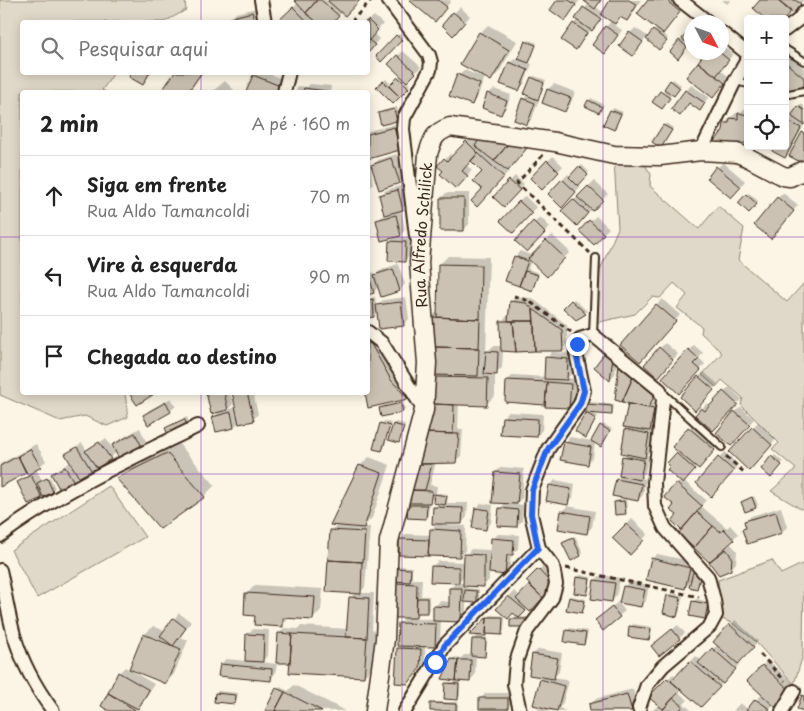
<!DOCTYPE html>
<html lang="pt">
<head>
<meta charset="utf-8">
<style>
	:root { --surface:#fff; --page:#f6f6f6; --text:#222; --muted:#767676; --line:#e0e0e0 }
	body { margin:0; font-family:"Playpen Sans",sans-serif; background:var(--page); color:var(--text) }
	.controls { position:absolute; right:15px; top:15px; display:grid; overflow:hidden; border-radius:5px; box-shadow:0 2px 12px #0003 }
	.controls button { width:45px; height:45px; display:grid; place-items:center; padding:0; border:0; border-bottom:1px solid var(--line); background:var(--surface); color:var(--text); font:25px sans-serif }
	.compass { position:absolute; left:684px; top:15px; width:45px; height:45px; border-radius:50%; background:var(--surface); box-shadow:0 2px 12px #0003; rotate:131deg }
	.stop { position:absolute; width:15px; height:15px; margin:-11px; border:4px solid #2563eb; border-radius:50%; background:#fff }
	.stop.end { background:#2563eb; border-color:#fff; box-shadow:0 1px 5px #0008 }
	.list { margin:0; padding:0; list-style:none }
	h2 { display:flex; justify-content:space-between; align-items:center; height:65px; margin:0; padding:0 20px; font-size:21px }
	h2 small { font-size:16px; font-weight:400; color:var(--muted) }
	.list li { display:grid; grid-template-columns:32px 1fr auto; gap:15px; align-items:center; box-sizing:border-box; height:80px; padding:0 20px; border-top:1px solid var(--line) }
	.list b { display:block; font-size:19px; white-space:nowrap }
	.list p { margin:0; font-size:16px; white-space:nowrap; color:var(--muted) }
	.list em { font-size:16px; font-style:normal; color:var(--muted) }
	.icon { flex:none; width:28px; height:28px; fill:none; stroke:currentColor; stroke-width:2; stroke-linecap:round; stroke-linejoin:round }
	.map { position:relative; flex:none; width:804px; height:711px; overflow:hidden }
	.search { position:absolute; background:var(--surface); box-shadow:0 2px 12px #0003; left:20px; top:20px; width:350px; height:55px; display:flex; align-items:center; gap:12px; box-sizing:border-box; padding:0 18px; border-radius:5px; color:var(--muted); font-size:19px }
	.panel { position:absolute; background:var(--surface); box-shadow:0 2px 12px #0003; left:20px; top:90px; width:350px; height:305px; border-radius:5px }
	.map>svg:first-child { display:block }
	.green { fill:#e0d8c8; stroke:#8e8173 }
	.shadow { fill:#0003; fill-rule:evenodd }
	.building { fill:#ccc2b3; stroke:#3b2a1e }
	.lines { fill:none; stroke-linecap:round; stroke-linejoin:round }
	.lane-casing { stroke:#3b2a1e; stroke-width:10 }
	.street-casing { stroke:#3b2a1e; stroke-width:16 }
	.secondary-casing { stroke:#3b2a1e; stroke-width:21 }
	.path { stroke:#3b2a1e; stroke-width:3; stroke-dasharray:5 4; stroke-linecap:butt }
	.lane { stroke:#fcf5e5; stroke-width:6 }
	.street { stroke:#fcf5e5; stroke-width:12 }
	.secondary { stroke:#fcf5e5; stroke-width:18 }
	.route { stroke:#2563eb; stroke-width:6 }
	.grid { fill:none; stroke:#7b2cbf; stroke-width:1; stroke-opacity:0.55 }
	.labels { text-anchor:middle; stroke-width:4; stroke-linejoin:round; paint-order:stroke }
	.street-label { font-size:15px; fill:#3b2a1e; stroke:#fcf5e5 }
</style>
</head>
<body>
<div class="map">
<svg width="804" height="711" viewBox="0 0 804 711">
	<rect width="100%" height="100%" fill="#fcf5e5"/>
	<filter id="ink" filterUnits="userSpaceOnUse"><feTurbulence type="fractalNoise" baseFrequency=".02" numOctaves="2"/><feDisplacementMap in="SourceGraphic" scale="10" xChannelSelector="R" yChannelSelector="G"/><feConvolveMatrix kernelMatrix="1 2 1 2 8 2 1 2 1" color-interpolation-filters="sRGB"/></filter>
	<g filter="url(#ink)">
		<!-- green -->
		<path class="green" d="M 0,0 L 185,0 L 186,10 L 164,22 L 22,22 L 22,72 L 114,73 L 102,90 L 106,92 L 22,92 L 22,392 L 125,393 L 128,417 L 107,426 L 85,416 L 60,421 L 0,395 Z
			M 614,160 L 643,162 L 651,174 L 650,186 L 699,229 L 718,206 L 744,228 L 738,260 L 787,302 L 804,283 L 804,507 L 801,509 L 771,491 L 796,469 L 772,449 L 779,443 L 741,405 L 743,398 L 722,380 L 716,387 L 702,375 L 722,353 L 701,333 L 702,327 L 677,308 L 687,295 L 674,283 L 660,298 L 652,297 L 635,314 L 595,323 L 600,270 L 618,228 Z
			M 109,486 L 145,537 L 37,598 L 11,550 Z
			M 772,560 L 781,574 L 804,563 L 803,655 L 794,684 L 752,638 L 732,623 L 717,617 L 719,606 L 718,580 Z"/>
		<!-- shadow -->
		<path class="shadow" d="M 295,0 L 359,0 L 342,12 L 333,22 L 279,22 L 298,3 Z
			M 411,0 L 450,0 L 451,1 L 440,15 Z
			M 558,0 L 580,0 L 565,19 Z
			M 587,0 L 601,0 L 596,7 L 604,13 L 612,0 L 641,0 L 633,14 L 627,20 L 621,16 L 613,24 L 622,30 L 610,47 L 606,27 L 612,20 L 603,15 L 576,48 L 574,24 L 589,3 Z
			M 649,0 L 678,0 L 685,6 L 662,33 L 668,38 L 659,48 L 646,38 L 633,54 L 630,33 L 635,28 L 649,37 L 657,28 Z
			M 722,0 L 731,0 L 727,4 Z
			M 762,0 L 804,0 L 798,7 Z
			M 460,7 L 470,16 L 459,29 L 443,25 Z
			M 257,8 L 261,22 L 232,22 L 231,19 L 236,13 Z
			M 374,16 L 383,24 L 374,34 L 379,39 L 368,51 L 367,22 Z
			M 488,25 L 517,41 L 499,72 L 491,80 L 485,77 L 477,98 L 472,103 L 458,75 L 464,70 L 485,78 L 480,33 Z
			M 399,34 L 403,37 L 381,60 L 378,56 Z
			M 682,39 L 689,43 L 680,55 L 680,41 Z
			M 529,40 L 537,43 L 531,60 L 528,63 L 532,64 L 524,84 L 519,89 L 510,63 L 515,58 L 520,59 Z
			M 722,45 L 733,54 L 721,70 L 729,77 L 718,91 L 706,52 L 722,52 Z
			M 403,51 L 421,67 L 406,81 L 410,85 L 393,102 L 378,87 L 386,79 L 392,85 L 401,75 L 389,64 Z
			M 787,54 L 804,68 L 804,83 L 785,89 L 785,56 Z
			M 176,72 L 203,72 L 189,92 L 162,92 Z
			M 257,72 L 264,72 L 285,80 L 280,92 L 247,92 L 254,76 Z
			M 534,76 L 546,80 L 532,119 L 526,124 L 524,99 L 528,95 L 532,78 Z
			M 673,79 L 681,85 L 676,92 L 667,89 L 666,91 L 671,95 L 664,105 L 661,92 L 665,90 Z
			M 225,81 L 236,92 L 212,92 Z
			M 310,84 L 331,86 L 330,92 L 296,92 L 297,88 L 299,86 L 307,87 Z
			M 554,84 L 575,92 L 570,105 L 565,111 L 544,102 L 548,89 Z
			M 691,85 L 709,97 L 699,109 L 690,102 L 680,114 L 673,109 Z
			M 494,89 L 511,95 L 506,108 L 501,114 L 488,94 Z
			M 591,98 L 604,105 L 599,112 L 587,105 Z
			M 748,101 L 748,142 L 724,130 L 725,123 L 736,113 L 739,114 L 746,108 Z
			M 801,104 L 804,106 L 804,125 L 790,151 L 785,157 L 785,128 Z
			M 397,107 L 399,118 L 397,120 L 382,124 L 380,113 L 382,111 Z
			M 613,108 L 623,112 L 614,128 L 605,124 Z
			M 400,123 L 400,149 L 368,158 L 368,131 Z
			M 666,123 L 673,128 L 663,144 L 664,126 Z
			M 472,137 L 479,143 L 530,143 L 508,170 L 509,171 L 477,205 L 484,189 L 484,172 L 471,160 L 466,165 L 472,170 L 456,187 L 445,171 L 439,166 L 450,154 L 453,157 Z
			M 397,154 L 404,177 L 399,182 L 372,166 L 378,160 Z
			M 553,156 L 563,166 L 542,188 L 532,178 Z
			M 368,160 L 370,160 L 373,184 L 368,190 Z
			M 723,162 L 745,181 L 736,192 L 709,178 Z
			M 582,165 L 589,172 L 578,184 L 581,186 L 562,206 L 549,194 L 568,174 L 571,177 Z
			M 515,176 L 524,184 L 504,205 L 495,197 Z
			M 594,181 L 608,194 L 577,224 L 563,211 Z
			M 403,185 L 407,204 L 401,209 L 405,230 L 399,237 L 411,237 L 410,256 L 404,261 L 390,242 L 396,236 L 378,220 L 385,214 L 381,195 L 386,190 Z
			M 446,193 L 469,193 L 469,224 L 464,230 L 441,199 Z
			M 749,193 L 758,201 L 749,211 L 740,203 Z
			M 783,193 L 798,205 L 776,232 L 778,198 Z
			M 525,196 L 536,207 L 513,232 L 501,221 Z
			M 596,216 L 609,228 L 594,243 L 581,231 Z
			M 540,217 L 550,227 L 527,250 L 517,241 Z
			M 552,235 L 570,252 L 547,275 L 531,260 L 528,269 L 539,273 L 532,289 L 506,280 L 515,257 L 520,251 L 533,256 Z
			M 448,256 L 489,257 L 486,353 L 493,346 L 502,346 L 501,322 L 507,316 L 509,316 L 511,302 L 516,297 L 532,298 L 567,325 L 567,344 L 562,349 L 503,350 L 502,368 L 495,373 L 495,396 L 486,404 L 459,403 L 458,429 L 463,429 L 461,456 L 455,461 L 436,462 L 430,485 L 437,486 L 436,495 L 438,493 L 448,494 L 447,503 L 468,503 L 467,517 L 462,523 L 442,522 L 442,525 L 466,526 L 465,551 L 459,556 L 400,554 L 400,540 L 406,534 L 431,535 L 431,530 L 438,522 L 434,508 L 439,503 L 435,497 L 429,502 L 428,515 L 426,518 L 409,505 L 413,502 L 406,501 L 418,465 L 434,405 L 436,403 L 435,378 L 439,374 L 432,317 L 438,311 L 440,264 Z
			M 398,264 L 405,284 L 400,290 L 382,296 L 379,287 L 373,292 L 368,294 L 368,274 L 374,272 L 375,275 L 380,270 Z
			M 375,297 L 376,308 L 383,300 L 406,297 L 409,319 L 403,325 L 378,311 L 374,316 L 368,316 L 368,299 Z
			M 574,299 L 587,311 L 576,319 L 565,308 Z
			M 662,299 L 680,315 L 645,355 L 622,345 Z
			M 368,333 L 415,390 L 407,397 L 369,407 L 368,392 Z
			M 665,343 L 678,354 L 663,371 L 660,348 Z
			M 694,345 L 703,353 L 699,358 L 705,364 L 685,387 L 689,350 Z
			M 618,351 L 615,374 L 610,379 L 596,367 Z
			M 552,352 L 573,354 L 572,374 L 567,378 L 576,379 L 574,402 L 568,407 L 547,403 L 506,401 L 508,380 L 513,375 L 545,377 L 547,358 Z
			M 620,365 L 659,389 L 653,402 L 659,403 L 655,425 L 651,428 L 654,429 L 650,451 L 646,455 L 649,455 L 645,473 L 641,478 L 646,479 L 643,495 L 638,500 L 617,479 L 622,475 L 624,457 L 627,453 L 626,430 L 630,426 L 625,426 L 629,403 Z
			M 704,372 L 718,384 L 700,404 L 699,377 Z
			M 729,387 L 742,399 L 713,430 L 697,415 L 707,403 L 711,406 Z
			M 207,392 L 230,392 L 233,404 L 227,410 L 236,407 L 233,392 L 253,392 L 258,414 L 253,420 L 240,421 L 234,427 L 214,417 L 220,411 Z
			M 171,398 L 176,406 L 170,411 L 144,415 L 149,410 Z
			M 403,401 L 405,409 L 403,411 L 380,409 L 383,406 Z
			M 590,402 L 614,404 L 613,411 L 611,414 L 590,412 L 598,416 L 588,434 L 577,431 L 587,413 L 588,404 Z
			M 741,407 L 754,419 L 736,439 L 735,412 Z
			M 508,412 L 543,414 L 542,430 L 537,436 L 503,417 Z
			M 187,417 L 189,423 L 187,425 L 169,426 Z
			M 384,421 L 391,423 L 384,448 L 382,450 L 382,424 Z
			M 396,422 L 405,424 L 401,439 L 398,441 L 390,439 L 394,424 Z
			M 758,422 L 776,439 L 755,464 L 731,452 Z
			M 695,423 L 719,444 L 704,462 L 697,467 L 684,481 L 706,500 L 701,506 L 727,528 L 730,525 L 738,534 L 723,549 L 731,544 L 737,551 L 736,563 L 731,569 L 719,573 L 683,529 L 673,521 L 679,515 L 676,505 L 666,496 L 681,480 L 668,463 L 679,451 L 689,428 Z
			M 603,424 L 612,429 L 601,446 L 595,442 L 593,458 L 587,463 L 565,443 L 570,437 L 592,441 Z
			M 140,428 L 146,441 L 141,446 L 117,452 L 92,472 L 79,475 L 73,481 L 53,475 L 58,469 L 71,462 L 66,455 L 82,443 L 87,451 L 91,446 L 91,448 L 105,439 L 105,437 L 114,451 L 116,450 L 113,445 L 119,440 Z
			M 178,443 L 215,485 L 204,496 L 160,528 L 117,478 L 128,467 Z
			M 36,444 L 46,461 L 36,469 L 42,480 L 50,477 L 55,488 L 29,503 L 19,482 L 29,474 L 27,471 L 0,486 L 0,464 Z
			M 725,452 L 738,465 L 717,490 L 698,483 Z
			M 775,455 L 783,462 L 771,476 L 762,469 Z
			M 369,457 L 390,465 L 372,518 L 363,527 L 370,527 L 365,587 L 360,593 L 374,593 L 372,630 L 375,631 L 372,668 L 364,676 L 291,662 L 279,634 L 284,628 L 298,629 L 301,626 L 348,629 L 350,598 L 356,592 L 327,591 L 331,531 L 338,524 L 360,466 Z
			M 501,467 L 524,469 L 522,498 L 516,504 L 523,505 L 522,521 L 516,526 L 500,509 L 506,502 L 496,472 Z
			M 555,480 L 575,484 L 573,498 L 567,503 L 550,486 Z
			M 754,496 L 758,505 L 756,507 L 742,502 Z
			M 626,499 L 627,510 L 625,513 L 615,503 L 617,500 Z
			M 481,503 L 493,505 L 491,523 L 485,529 L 476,509 Z
			M 567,506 L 595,511 L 592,527 L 587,532 L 562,512 Z
			M 781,507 L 787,527 L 782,532 L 744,529 L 747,526 L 746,522 L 751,516 Z
			M 632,519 L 648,534 L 630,553 L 614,538 Z
			M 498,534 L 519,535 L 518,549 L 511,554 L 510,568 L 505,573 L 489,572 L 489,580 L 483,586 L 467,585 L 467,588 L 479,589 L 479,599 L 476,602 L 466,601 L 466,615 L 461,621 L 441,620 L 440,640 L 435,646 L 425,646 L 425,662 L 413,677 L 399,649 L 403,645 L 399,624 L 406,617 L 395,584 L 398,580 L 394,569 L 397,566 L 412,567 L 412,579 L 422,579 L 421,596 L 429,596 L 429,610 L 426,612 L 420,612 L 414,619 L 434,619 L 434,607 L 440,601 L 450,602 L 450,588 L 457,582 L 432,567 L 438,561 L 465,562 L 466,555 L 471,549 L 489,550 L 489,557 L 491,557 L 493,539 ZM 465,575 L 465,583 L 457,583 Z
			M 575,536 L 583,553 L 581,555 L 564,543 Z
			M 657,554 L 695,562 L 692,574 L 696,570 L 703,572 L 699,585 L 697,588 L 691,581 L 685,588 L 652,559 Z
			M 544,565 L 553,575 L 554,584 L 530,610 L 528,608 L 519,617 L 513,611 L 498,609 L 514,591 L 520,596 L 531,585 L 527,581 Z
			M 580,575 L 591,577 L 589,592 L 587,594 L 578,577 Z
			M 601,575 L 620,578 L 617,595 L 612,601 L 595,580 Z
			M 629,581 L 649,585 L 646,601 L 641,606 L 624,587 Z
			M 255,585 L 323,589 L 321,610 L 313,619 L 290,617 L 282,626 L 256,615 L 247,594 Z
			M 671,593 L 683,596 L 679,613 L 677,615 L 669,595 Z
			M 572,596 L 586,599 L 584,610 L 581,612 L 570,598 Z
			M 696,599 L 710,602 L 707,616 L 705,618 L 693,602 Z
			M 618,602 L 625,611 L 619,616 L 602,615 Z
			M 179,613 L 191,622 L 180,637 L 188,640 L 174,674 L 166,683 L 144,635 L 153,626 L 165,631 Z
			M 491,615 L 505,616 L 504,631 L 502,633 L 488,633 L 483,637 L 487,638 L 486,654 L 484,656 L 476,655 L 475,675 L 470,681 L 460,680 L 460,696 L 457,699 L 446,684 L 449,682 L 459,682 L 452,660 L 454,657 L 461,658 L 464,655 L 473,655 L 474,639 L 478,635 L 472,634 Z
			M 514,617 L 531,617 L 527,623 L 512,619 Z
			M 735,620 L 758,641 L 739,662 L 740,663 L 729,677 L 701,706 L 681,688 L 678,692 L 688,700 L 684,704 L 692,711 L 664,711 L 666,709 L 663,707 L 660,711 L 652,711 L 659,704 L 650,697 L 673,674 L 677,677 L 696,656 L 702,661 L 718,644 Z
			M 633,624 L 652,627 L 651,636 L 649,639 L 631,627 Z
			M 678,625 L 685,633 L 679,638 L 658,641 Z
			M 570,628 L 588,631 L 586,641 L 584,644 L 567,631 Z
			M 253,629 L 269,630 L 268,655 L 261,662 L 277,664 L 275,674 L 270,680 L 221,664 L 226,659 L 246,661 L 247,634 Z
			M 539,649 L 562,653 L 559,672 L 554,677 L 569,681 L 562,705 L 559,708 L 566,711 L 537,711 L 541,706 L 541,680 L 545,676 L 533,654 Z
			M 768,660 L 795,685 L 775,706 L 773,704 L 769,711 L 733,711 L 740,703 L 749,710 L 762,694 L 748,681 Z
			M 125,667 L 154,684 L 143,702 L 135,711 L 112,711 L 102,705 L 119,673 Z
			M 294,685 L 346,711 L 266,711 L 280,687 L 288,691 Z
			M 633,689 L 637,706 L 632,711 L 592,711 L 590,705 L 595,699 Z
			M 218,691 L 238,693 L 237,700 L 235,702 L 216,693 Z
			M 486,693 L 512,693 L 512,702 L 509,705 L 509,711 L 480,711 L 480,699 Z
			M 434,702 L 458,702 L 458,709 L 456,711 L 431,711 L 431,704 Z"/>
		<!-- building -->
		<path class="building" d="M 294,0 L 317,0 L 306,13 Z
			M 317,0 L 321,0 L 339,16 L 334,22 L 317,22 L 306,13 Z
			M 329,0 L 360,0 L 345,16 L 328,1 Z
			M 409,0 L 438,0 L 447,7 L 435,22 Z
			M 557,0 L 569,0 L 576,5 L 565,21 L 550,10 Z
			M 585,0 L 601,0 L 595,9 L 584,1 Z
			M 610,0 L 629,0 L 637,5 L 627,21 L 620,17 L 615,24 L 601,15 Z
			M 648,0 L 666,0 L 680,12 L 663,34 L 637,14 Z
			M 760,0 L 777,0 L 791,11 L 785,19 L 765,19 L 753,8 Z
			M 777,0 L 795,0 L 801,4 L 793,14 Z
			M 293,7 L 308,22 L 277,22 Z
			M 583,7 L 601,19 L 592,31 L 575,19 Z
			M 252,12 L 255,22 L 230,22 L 229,18 Z
			M 453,12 L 465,22 L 453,36 L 442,25 Z
			M 368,20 L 378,30 L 369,40 L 375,45 L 368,53 L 368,22 L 365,22 Z
			M 573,23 L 587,33 L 576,50 L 561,40 Z
			M 605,26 L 618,35 L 605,54 L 592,45 Z
			M 692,26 L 692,44 L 690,45 L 682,39 Z
			M 653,30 L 667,41 L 659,50 L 646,39 Z
			M 479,32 L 509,50 L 491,81 L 460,64 Z
			M 629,32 L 643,42 L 633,56 L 619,46 Z
			M 396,35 L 402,40 L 381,62 L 376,56 Z
			M 679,40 L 687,47 L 678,59 L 670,52 Z
			M 525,41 L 536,45 L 529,63 L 518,59 Z
			M 705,52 L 719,52 L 729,60 L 716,76 L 698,62 Z
			M 397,55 L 416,73 L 407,82 L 388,64 Z
			M 509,62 L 528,70 L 519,91 L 500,84 Z
			M 698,62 L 725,83 L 713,98 L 686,77 Z
			M 785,62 L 804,78 L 804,85 L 799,91 L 785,90 Z
			M 131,72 L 150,72 L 143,85 L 129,77 Z
			M 175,72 L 202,72 L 188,92 L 161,92 Z
			M 457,74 L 480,84 L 472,105 L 449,96 Z
			M 253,75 L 280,86 L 278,92 L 246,92 Z
			M 398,77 L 409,88 L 400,97 L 389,86 Z
			M 531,77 L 544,83 L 538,100 L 524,94 Z
			M 670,80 L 680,88 L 674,96 L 664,89 Z
			M 383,81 L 400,97 L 393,104 L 376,87 Z
			M 304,88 L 326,91 L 326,92 L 303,92 Z
			M 547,89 L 571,98 L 565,112 L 542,103 Z
			M 685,90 L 705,103 L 700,111 L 689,103 L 680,116 L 671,109 Z
			M 660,91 L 670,98 L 662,109 L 652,102 Z
			M 487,93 L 507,101 L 501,115 L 482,108 Z
			M 522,98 L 535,103 L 527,125 L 514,120 Z
			M 588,100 L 602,107 L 599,113 L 585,106 Z
			M 798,106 L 804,110 L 804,125 L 791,116 Z
			M 394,109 L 397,121 L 381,125 L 378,113 Z
			M 610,110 L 621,114 L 614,130 L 603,125 Z
			M 738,113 L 748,115 L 748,143 L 719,144 L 716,140 L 723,130 L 724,123 L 729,123 L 730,118 L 738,119 Z
			M 788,121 L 801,128 L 785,158 L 772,151 L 774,146 L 785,146 L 785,125 Z
			M 663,125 L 672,130 L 661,148 L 652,142 Z
			M 394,127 L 400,150 L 368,159 L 368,134 Z
			M 802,132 L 804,133 L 804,164 L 789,156 Z
			M 481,137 L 509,143 L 494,161 L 475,146 Z
			M 466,141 L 478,153 L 462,171 L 468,176 L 456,189 L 440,174 L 443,171 L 437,166 L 444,158 L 447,161 Z
			M 509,143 L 527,148 L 508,171 L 494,161 Z
			M 478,153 L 504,177 L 477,207 L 471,201 L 482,189 L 473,181 L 482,172 L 471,161 Z
			M 391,158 L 400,183 L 379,190 L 371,165 Z
			M 547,160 L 559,172 L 542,190 L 530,178 Z
			M 579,166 L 588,175 L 578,186 L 569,177 Z
			M 716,166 L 741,187 L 731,198 L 707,178 Z
			M 562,179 L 576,192 L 562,208 L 548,194 Z
			M 509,180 L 520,190 L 504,207 L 493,197 Z
			M 588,186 L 603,200 L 593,211 L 577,197 Z
			M 398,190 L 403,210 L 384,215 L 379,195 Z
			M 746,194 L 757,204 L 749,213 L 738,203 Z
			M 777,197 L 794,211 L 771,239 L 754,225 Z
			M 440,198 L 464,198 L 464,231 L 440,231 Z
			M 573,199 L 588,213 L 577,226 L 561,211 Z
			M 519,201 L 532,213 L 513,233 L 500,221 Z
			M 396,215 L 401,236 L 381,241 L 376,220 Z
			M 589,220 L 604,234 L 594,245 L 579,231 Z
			M 533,221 L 545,233 L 527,252 L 515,241 Z
			M 546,240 L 565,258 L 547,277 L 528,259 Z
			M 389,241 L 406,242 L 405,262 L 388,261 Z
			M 514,256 L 528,261 L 519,286 L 505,281 Z
			M 438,264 L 481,265 L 480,319 L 437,317 Z
			M 393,269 L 400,291 L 381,297 L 374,275 Z
			M 525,271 L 538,275 L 532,291 L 519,286 Z
			M 369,276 L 374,293 L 368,295 L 368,277 Z
			M 373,299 L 374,317 L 368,318 L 368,300 Z
			M 571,300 L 586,314 L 576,320 L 563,308 Z
			M 510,301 L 526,303 L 533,309 L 534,321 L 508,321 Z
			M 401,302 L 404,326 L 379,329 L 376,305 Z
			M 656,304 L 676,321 L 640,362 L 620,345 Z
			M 533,309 L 562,330 L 563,351 L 535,351 Z
			M 430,317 L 480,319 L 479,348 L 434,347 Z
			M 500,321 L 513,321 L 516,352 L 501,351 Z
			M 513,321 L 534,321 L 535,351 L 516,352 Z
			M 368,343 L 371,344 L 391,380 L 408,399 L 368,408 L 365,392 L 368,392 Z
			M 434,347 L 479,348 L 478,376 L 433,375 Z
			M 659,347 L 673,360 L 658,378 L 644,365 Z
			M 688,349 L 699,359 L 694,364 L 701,370 L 679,394 L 662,378 Z
			M 486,351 L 498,352 L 497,375 L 484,374 Z
			M 606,351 L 613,356 L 610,381 L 594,367 Z
			M 545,357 L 568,359 L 567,380 L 544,379 Z
			M 619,364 L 633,377 L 622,402 L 615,400 Z
			M 698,376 L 714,390 L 695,411 L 680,397 Z
			M 434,377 L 488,378 L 487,406 L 433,404 Z
			M 633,377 L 655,395 L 648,408 L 622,402 Z
			M 506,380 L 547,382 L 545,405 L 505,402 Z
			M 547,382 L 571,384 L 569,408 L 545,407 Z
			M 723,391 L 738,405 L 713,431 L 695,415 L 701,408 L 705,411 Z
			M 153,392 L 154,394 L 137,405 L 129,393 Z
			M 206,392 L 224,392 L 228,410 L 211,414 Z
			M 232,392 L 247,392 L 254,421 L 239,424 Z
			M 166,402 L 171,412 L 148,425 L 143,415 Z
			M 401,403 L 403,412 L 381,417 L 379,408 Z
			M 433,404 L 454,405 L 453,434 L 424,433 Z
			M 586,404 L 612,406 L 612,415 L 586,413 Z
			M 628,404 L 654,409 L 650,431 L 623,427 Z
			M 734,411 L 750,425 L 731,446 L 716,433 Z
			M 231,412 L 234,428 L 216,432 L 212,417 Z
			M 586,413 L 596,419 L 586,438 L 575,431 Z
			M 502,417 L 538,419 L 537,437 L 500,435 Z
			M 184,419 L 188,426 L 169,436 L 165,428 Z
			M 380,423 L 390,426 L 382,451 L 373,449 Z
			M 393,424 L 404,427 L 399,443 L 388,440 Z
			M 600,425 L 610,431 L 601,447 L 591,441 Z
			M 688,427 L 715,450 L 699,469 L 672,447 Z
			M 752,427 L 772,445 L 749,471 L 729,452 Z
			M 625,429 L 649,434 L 645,458 L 621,453 Z
			M 135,433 L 142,447 L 119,459 L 112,445 Z
			M 424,433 L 459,434 L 456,463 L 417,464 Z
			M 99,442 L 111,459 L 97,468 L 85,451 Z
			M 564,442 L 591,447 L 588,465 L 560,460 Z
			M 77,447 L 93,473 L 81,481 L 65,454 Z
			M 30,449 L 41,467 L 28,475 L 18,456 Z
			M 167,453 L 205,497 L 160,529 L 116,478 Z
			M 676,453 L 695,470 L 683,484 L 667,470 L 670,466 L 667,463 Z
			M 18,456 L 26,473 L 0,487 L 0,466 Z
			M 622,456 L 644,460 L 640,480 L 619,476 Z
			M 771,456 L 782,465 L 771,478 L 761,469 Z
			M 718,457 L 734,471 L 711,497 L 696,483 Z
			M 417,464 L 432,464 L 425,490 L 409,490 Z
			M 359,465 L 382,473 L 364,528 L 330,525 Z
			M 65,467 L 74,482 L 60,490 L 51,474 Z
			M 495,472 L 520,474 L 517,504 L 492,503 Z
			M 31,475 L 42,498 L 28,504 L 17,482 Z
			M 47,478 L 53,492 L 43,497 L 37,483 Z
			M 616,479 L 642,484 L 638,501 L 612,496 Z
			M 676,483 L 702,506 L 681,530 L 672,521 L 677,515 L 670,510 L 674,505 L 664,497 Z
			M 549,485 L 571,489 L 568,505 L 546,501 Z
			M 409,490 L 432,491 L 430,503 L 405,503 Z
			M 434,494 L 447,496 L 445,505 L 433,503 Z
			M 752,497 L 756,508 L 745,512 L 741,502 Z
			M 624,501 L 626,514 L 615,515 L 614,502 Z
			M 408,505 L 427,505 L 426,519 L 407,518 Z
			M 433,507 L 463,508 L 462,524 L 432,524 Z
			M 475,508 L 489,510 L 486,530 L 472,528 Z
			M 499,508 L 518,510 L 517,527 L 497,526 Z
			M 561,511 L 590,516 L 587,534 L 558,529 Z
			M 697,512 L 713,526 L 694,548 L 678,534 Z
			M 776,512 L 782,533 L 747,544 L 742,529 L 746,528 L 744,521 Z
			M 626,524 L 644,540 L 630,555 L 612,538 Z
			M 713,526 L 721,532 L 724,529 L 734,540 L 709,562 L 694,548 Z
			M 430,529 L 461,531 L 460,557 L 428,556 Z
			M 330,530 L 365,532 L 363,562 L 328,560 Z
			M 491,538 L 514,540 L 513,555 L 507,555 L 505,575 L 489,573 Z
			M 573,538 L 581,556 L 571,561 L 562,543 Z
			M 399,539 L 429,540 L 428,556 L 399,555 Z
			M 726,549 L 732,557 L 731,570 L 719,575 L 709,562 Z
			M 464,554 L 484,555 L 484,587 L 463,586 Z
			M 651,558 L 690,568 L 685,589 L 646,580 Z
			M 328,560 L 362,562 L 361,594 L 326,592 Z
			M 431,566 L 459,567 L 459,583 L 430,582 Z
			M 393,568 L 411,569 L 410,582 L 393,581 Z
			M 538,569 L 548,580 L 549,591 L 543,598 L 526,581 Z
			M 693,572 L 701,574 L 697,589 L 689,587 Z
			M 576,577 L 590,579 L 587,595 L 574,593 Z
			M 594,580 L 615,583 L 612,602 L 591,599 Z
			M 394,583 L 417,584 L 416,618 L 392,618 Z
			M 529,585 L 543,598 L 530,612 L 516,599 Z
			M 623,586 L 645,590 L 641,607 L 619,603 Z
			M 449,588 L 462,588 L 461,622 L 433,621 L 433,606 L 449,607 Z
			M 465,590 L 477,591 L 477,603 L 464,602 Z
			M 245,593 L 315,597 L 313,620 L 283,618 L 283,627 L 254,625 L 255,616 L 244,615 Z
			M 667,595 L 681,598 L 677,617 L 663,613 Z
			M 508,596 L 526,611 L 519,618 L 513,613 L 508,619 L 496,609 Z
			M 349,597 L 369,598 L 367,638 L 346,637 Z
			M 569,597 L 585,601 L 582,613 L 566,610 Z
			M 417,598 L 427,598 L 427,613 L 416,613 Z
			M 692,601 L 708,604 L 705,619 L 689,616 Z
			M 612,607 L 620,617 L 603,631 L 595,620 Z
			M 487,617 L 486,636 L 469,635 Z
			M 487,617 L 503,617 L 502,635 L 486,634 Z
			M 173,618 L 186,628 L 173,646 L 160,636 Z
			M 510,619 L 530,619 L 525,627 L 510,627 Z
			M 398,623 L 436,624 L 435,647 L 397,646 Z
			M 729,624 L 754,647 L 738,664 L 713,642 Z
			M 629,626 L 651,629 L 649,640 L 628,637 Z
			M 672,629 L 680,639 L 659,656 L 651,646 Z
			M 566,630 L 586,633 L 584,645 L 564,642 Z
			M 278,633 L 292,634 L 290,663 L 276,663 Z
			M 143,634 L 181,649 L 166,684 L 129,669 Z
			M 246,634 L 264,635 L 263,662 L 245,661 Z
			M 292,634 L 367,638 L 364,677 L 289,673 Z
			M 472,639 L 486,639 L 485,657 L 471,656 Z
			M 397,648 L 421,649 L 420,668 L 408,684 L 395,683 Z
			M 712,648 L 736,669 L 723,684 L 698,663 Z
			M 532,654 L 558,658 L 554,679 L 529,675 Z
			M 451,659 L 458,660 L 456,681 L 442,679 Z
			M 458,660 L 471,660 L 470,682 L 456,681 Z
			M 690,661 L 720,687 L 701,707 L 671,681 Z
			M 220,664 L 272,669 L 271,681 L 218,676 Z
			M 762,665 L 791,691 L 775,707 L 747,681 Z
			M 118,672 L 149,690 L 138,709 L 108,693 Z
			M 667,678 L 681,690 L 663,709 L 648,697 Z
			M 540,679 L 564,686 L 557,711 L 533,705 Z
			M 445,683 L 459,684 L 458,700 L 444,699 Z
			M 276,688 L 285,692 L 275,711 L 265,711 Z
			M 285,692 L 322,711 L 275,711 Z
			M 108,693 L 135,710 L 134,711 L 109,711 L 101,706 Z
			M 215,693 L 236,695 L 235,704 L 214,702 Z
			M 627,694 L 632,711 L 590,711 L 589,704 Z
			M 802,695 L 804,696 L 804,711 L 797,709 Z
			M 479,698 L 508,698 L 508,709 L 479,709 Z
			M 673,698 L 683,706 L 679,711 L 662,711 Z
			M 755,699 L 770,709 L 768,711 L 746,711 Z
			M 430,703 L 456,704 L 456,711 L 430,711 Z"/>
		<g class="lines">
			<!-- lane casing -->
			<g class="lane-casing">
				<path id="lane" d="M 785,49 L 804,61
					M 735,81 L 748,84
					M 785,93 L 789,94 L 804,91
					M 593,335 L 596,258
					M 664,394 L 722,447"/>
			</g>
			<!-- street casing -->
			<g class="street-casing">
				<path id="street" d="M 261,0 L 265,22
					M 388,0 L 429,55 L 431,62 L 430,70 L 404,118 L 403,129 L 416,236
					M 680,0 L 708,22
					M 785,30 L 798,20 L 804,12
					M 722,33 L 748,54
					M 284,92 L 289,72
					M 701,151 L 735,81 L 748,58
					M 368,332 L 382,343 L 424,410
					M 0,536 C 60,491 131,459 198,426
					M 0,570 C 5,592 8,614 14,635 C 22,663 36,688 53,711
					M 405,711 L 445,645 L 539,548
					M 520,711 L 514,684 L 516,662 L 527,631 L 552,598 L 556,584 L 553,566 L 539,548 L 531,514 L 532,490 L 548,449 L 580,404 L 584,391 L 576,353 L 580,339 L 593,335 L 660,390 L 663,400 L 654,483 L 655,506 L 665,528 L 708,577 L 714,600 L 716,615 L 710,626 L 663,666 L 647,685 L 639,708 L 640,711
					M 782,711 L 794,691"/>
			</g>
			<!-- secondary casing -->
			<g class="secondary-casing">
				<g id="secondary">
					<path id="s1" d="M 375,711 L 385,639 L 389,541 L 424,410 L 427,363 L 419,263 L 428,154 C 433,138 434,133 450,127 L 555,142 L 614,155 L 660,156 L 701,151 L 737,153 L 747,157 L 783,176 L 790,177 L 804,170"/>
				</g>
			</g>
			<!-- path -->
			<path class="path" d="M 351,22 L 371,0
				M 543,155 L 517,183 L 590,253
				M 514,296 L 529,301 L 571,332
				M 726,456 L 746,474
				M 566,568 L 699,597
				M 760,654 L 785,681"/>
			<!-- lane -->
			<use href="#lane" class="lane"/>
			<!-- street -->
			<use href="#street" class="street"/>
			<!-- secondary -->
			<use href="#secondary" class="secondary"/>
		</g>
	</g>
	<g class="lines" filter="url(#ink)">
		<!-- route -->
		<path class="route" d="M 435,662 L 445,645 L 538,548 L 531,514 L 532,490 L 548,449 L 580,404 L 584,391 L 576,353 L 577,344"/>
	</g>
	<!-- grid -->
	<path class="grid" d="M 201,0 L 201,22M 402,0 L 402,711M 603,0 L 603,711M 201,72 L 201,92M 0,237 L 22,237M 368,237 L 804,237M 201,392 L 201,711M 0,474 L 804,474"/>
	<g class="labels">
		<!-- street labels -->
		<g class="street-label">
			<text dy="5" stroke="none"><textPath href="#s1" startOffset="482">Rua Alfredo Schilick</textPath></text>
		</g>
	</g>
</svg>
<div class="controls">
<button>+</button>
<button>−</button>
<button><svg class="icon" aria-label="locate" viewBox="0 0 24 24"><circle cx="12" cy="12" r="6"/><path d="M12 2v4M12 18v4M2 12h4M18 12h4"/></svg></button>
</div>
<svg class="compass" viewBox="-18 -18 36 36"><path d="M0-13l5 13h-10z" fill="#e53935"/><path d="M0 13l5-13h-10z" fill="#767676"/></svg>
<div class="stop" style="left:435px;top:662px"></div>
<div class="stop end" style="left:577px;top:344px"></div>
<div class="search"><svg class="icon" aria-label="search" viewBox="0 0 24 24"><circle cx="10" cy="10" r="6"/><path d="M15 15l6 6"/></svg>Pesquisar aqui</div>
<section class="panel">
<h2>2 min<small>A pé · 160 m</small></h2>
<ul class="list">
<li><svg class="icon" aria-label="ahead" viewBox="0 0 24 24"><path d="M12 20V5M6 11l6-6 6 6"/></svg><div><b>Siga em frente</b><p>Rua Aldo Tamancoldi</p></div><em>70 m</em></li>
<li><svg class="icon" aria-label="left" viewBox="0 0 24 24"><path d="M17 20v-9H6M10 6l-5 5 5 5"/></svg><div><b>Vire à esquerda</b><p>Rua Aldo Tamancoldi</p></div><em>90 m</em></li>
<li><svg class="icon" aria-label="arrive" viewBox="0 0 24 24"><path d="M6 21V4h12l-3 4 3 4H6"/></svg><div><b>Chegada ao destino</b></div></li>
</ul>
</section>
</div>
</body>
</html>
